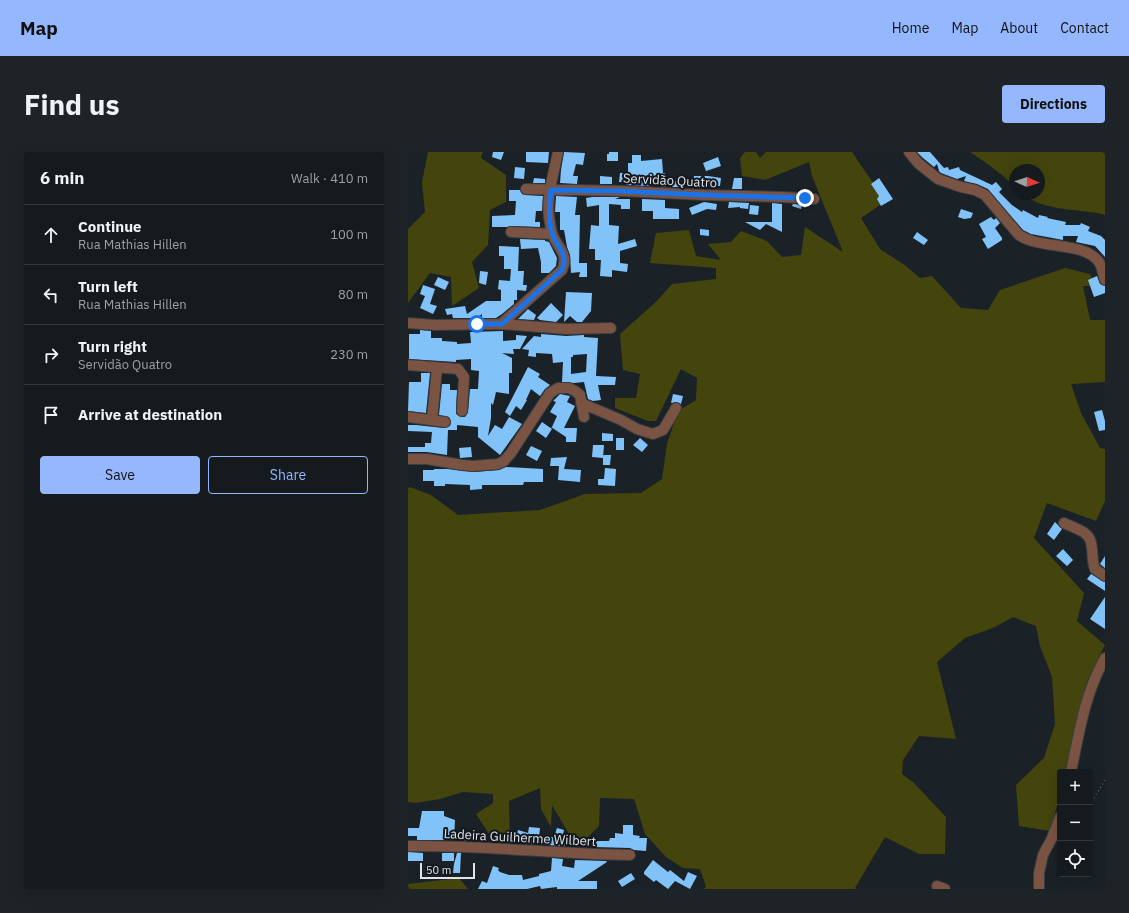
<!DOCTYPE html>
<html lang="en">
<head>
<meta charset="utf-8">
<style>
	:root { --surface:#141a1d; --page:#1d2326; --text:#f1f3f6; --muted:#9da1a4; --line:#33383b; --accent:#94b7fd }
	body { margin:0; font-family:"IBM Plex Sans",sans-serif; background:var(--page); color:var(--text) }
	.controls { position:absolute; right:12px; bottom:12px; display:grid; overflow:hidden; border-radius:4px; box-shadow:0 4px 16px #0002 }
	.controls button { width:36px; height:36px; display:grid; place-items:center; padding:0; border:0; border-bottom:1px solid var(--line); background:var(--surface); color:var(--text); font:20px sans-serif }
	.compass { position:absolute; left:601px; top:12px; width:36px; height:36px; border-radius:50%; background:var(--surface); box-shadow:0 4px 16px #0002; rotate:93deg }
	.scale { position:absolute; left:12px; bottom:10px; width:55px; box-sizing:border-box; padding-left:4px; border:2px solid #e0e4e8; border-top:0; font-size:11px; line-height:14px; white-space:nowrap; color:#e0e4e8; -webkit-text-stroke:3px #12181e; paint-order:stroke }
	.stop { position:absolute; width:12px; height:12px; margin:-9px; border:3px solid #1a73e8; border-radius:50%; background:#fff }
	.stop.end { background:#1a73e8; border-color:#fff; box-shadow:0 1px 4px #0008 }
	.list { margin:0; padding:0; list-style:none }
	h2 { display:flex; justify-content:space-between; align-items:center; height:52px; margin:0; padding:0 16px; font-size:17px }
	h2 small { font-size:13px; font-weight:400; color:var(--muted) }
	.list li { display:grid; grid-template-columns:26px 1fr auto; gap:12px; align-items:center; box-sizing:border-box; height:60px; padding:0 16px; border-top:1px solid var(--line) }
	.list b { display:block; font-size:15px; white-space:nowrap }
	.list p { margin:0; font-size:13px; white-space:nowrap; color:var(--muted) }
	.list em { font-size:13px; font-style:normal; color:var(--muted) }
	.actions { display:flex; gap:8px; padding:12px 16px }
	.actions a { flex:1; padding:9px 0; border:1px solid var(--accent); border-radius:4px; text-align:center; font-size:14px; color:var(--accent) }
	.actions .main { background:var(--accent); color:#111 }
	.icon { flex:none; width:22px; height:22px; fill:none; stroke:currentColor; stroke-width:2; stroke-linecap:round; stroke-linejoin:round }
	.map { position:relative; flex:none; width:697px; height:737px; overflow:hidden; border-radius:4px }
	header { display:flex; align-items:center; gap:24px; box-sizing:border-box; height:56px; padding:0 20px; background:var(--accent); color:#111 }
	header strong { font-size:19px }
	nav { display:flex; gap:22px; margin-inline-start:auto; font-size:14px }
	.intro { display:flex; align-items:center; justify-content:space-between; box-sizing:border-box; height:96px; padding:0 24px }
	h1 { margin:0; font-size:28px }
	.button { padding:10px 18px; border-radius:4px; background:var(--accent); color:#111; font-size:14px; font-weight:700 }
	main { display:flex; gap:24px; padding:0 24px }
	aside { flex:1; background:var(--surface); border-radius:4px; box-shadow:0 4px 16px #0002 }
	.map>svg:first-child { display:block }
	.green { fill:#43450d }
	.building { fill:#81c2f9; fill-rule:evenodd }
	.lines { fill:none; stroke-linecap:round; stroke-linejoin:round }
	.minor-casing { stroke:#373d42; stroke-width:12 }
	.path { stroke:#5c6267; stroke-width:1.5; stroke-dasharray:1 3; stroke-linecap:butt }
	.minor { stroke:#7a5343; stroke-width:10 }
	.route { stroke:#1a73e8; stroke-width:5 }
	.labels { text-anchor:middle; stroke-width:4; stroke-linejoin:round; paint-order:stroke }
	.street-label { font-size:13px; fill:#e0e4e8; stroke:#12181e }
</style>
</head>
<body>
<header>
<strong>Map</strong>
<nav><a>Home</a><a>Map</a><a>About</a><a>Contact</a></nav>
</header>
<div class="intro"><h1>Find us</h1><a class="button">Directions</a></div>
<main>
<aside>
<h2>6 min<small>Walk · 410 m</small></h2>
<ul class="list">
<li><svg class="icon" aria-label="ahead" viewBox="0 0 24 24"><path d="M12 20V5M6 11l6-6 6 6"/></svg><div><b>Continue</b><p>Rua Mathias Hillen</p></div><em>100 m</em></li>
<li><svg class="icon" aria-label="left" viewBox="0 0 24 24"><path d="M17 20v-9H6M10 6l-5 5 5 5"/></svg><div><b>Turn left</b><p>Rua Mathias Hillen</p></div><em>80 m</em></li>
<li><svg class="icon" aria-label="right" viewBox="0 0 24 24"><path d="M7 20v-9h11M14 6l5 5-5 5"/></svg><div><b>Turn right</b><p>Servidão Quatro</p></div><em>230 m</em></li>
<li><svg class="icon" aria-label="arrive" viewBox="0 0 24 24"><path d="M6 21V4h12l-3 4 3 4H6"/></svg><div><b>Arrive at destination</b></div></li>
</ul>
<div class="actions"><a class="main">Save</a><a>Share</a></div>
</aside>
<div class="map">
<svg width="697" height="737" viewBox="0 0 697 737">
	<rect width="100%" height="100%" fill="#1b2227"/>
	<!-- green -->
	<path class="green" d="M 20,0 L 75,0 L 73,6 L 98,23 L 98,50 L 82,58 L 80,93 L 64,110 L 71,136 L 44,154 L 43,125 L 22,121 L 0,151 L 0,77 L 17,60 L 14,30 Z
		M 337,0 L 348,0 L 352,6 L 358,0 L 444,0 L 463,28 L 482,46 L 453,66 L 472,97 L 498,114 L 512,126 L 524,124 L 553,156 L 580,158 L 592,138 L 657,116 L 682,122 L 688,134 L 675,134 L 682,168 L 697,168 L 697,230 L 663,232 L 673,261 L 692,296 L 697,297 L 697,349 L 688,369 L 639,351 L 626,386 L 676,441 L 669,469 L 697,493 L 678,532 L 658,620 L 652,620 L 652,643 L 642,679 L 611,674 L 608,633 L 636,606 L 647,572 L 644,525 L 632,494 L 628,474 L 605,465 L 587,475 L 557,486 L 529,510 L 548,587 L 511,584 L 495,608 L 494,622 L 506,631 L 538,665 L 537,702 L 511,702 L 477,685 L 447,736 L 449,737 L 296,737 L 298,734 L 292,717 L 275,716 L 258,705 L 237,682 L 226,647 L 192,646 L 191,674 L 178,687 L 164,687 L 144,653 L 143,675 L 133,657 L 132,636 L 101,649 L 102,697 L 90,696 L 68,662 L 85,651 L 85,642 L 55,640 L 32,647 L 8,651 L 0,650 L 0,336 L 2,335 L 23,343 L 50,363 L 132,358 L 177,342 L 233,341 L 254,327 L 259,292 L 270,259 L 288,248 L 289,226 L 273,217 L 248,269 L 240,269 L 207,256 L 207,246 L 228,246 L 232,222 L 215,218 L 212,182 L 249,149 L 264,132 L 308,127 L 308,116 L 242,111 L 248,81 L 281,78 L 288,104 L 313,108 L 300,92 L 323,90 L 333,79 L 359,89 L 374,105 L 393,103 L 397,75 L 435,100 L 404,24 L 401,10 L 357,28 L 334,24 L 332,6 Z
		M 562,0 L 697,0 L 697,63 L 689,61 C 664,57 635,58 614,42 L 631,42 L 631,18 L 607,18 L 607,36 C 594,21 578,11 562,0 Z
		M 51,726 L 60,737 L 0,737 L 0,732 Z"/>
	<!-- building -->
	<path class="building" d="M 85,0 L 96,0 L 93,8 L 84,5 Z
		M 118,0 L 141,0 L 140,11 L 118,10 Z
		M 156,0 L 177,1 L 175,13 L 168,12 L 165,24 L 170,24 L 169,32 L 152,31 L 153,18 Z
		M 201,0 L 210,0 L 210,9 L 199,9 L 199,2 L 201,2 Z
		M 509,0 L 522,0 L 536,16 L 540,15 L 541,18 L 551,15 L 552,18 L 584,33 L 588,30 L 594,37 L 591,40 L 604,53 L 614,60 L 615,58 L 630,66 L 631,63 L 640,65 L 639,66 L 658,70 L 657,73 L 672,73 L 673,71 L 682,75 L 680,79 L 693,84 L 697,88 L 697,105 L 687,94 L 668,90 L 670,84 L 655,84 L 655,88 L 623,82 L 615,78 L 580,37 L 569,32 L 556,29 L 558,24 L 549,27 L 533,21 L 531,19 L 529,12 L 526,15 L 515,6 Z
		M 224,3 L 233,3 L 233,9 L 254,7 L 255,21 L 257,21 L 258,35 L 252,34 L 250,31 L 242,34 L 218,33 L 218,30 L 211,30 L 212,21 L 220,21 L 220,11 L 224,11 Z
		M 310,5 L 313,14 L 298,19 L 295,11 Z
		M 107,15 L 117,16 L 116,27 L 106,26 Z
		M 192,24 L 204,25 L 204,32 L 192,32 Z
		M 286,24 L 300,24 L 313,26 L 312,34 L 285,33 Z
		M 126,26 L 137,27 L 137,31 L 125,31 Z
		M 272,26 L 272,35 L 263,35 L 262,33 Z
		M 326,26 L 334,26 L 334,37 L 324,37 Z
		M 471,26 L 485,47 L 473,54 L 469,47 L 471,44 L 463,32 Z
		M 101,38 L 112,38 L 114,42 L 117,43 L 135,44 L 134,59 L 128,59 L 127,70 L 132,70 L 132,75 L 103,74 L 99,75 L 84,75 L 84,64 L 107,63 L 108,49 L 101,49 Z
		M 148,44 L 169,45 L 167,63 L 172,63 L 171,111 L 179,111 L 179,125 L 171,125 L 172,120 L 163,121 L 162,103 L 159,95 L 156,78 L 152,78 L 152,60 L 147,60 Z
		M 184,45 L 212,45 L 207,47 L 222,47 L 222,57 L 213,57 L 213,53 L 201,52 L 201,73 L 211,74 L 210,92 L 227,87 L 229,94 L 212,99 L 212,111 L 220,112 L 219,120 L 204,118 L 204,125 L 192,124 L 193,108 L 187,108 L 187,97 L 181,97 L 183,73 L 191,74 L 191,53 L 179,55 L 178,46 Z
		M 234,47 L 257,48 L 257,56 L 271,57 L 271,67 L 245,67 L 245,59 L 234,59 Z
		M 296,50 L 309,52 L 308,58 L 299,57 L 284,63 L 281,56 Z
		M 321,50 L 341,51 L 340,57 L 332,56 L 332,55 L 320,56 Z
		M 364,51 L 374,52 L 374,80 L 358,72 L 352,78 L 337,70 L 364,70 Z
		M 385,52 L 398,53 L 397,56 L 394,53 L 393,57 L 384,54 Z
		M 342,53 L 351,54 L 350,63 L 341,62 Z
		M 553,57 L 565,61 L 563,66 L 556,67 L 550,65 Z
		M 583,65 L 586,68 L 588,66 L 592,71 L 587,76 L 594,86 L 594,88 L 580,97 L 574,87 L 578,85 L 571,72 Z
		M 292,77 L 301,78 L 301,84 L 292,83 Z
		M 509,80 L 520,88 L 516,93 L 505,86 Z
		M 112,87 L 137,88 L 137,89 L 141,90 L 149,106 L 148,114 L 141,121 L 133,121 L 133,110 L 130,96 L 113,97 Z
		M 91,94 L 111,95 L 110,119 L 116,119 L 115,133 L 119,133 L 118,139 L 109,138 L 109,148 L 106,148 L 106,152 L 94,162 L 88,166 L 74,166 L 74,162 L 69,166 L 45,166 L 44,162 L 39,163 L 37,157 L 57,154 L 59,162 L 78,149 L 93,149 L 93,138 L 90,137 L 91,128 L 102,129 L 103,117 L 96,117 L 96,104 L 91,104 Z
		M 72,119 L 80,120 L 78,133 L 71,131 Z
		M 689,124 L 692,132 L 697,134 L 697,141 L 686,145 L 680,128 Z
		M 30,125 L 41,130 L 37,138 L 26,133 Z
		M 15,133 L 27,137 L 22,152 L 29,154 L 25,162 L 12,156 L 17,144 L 12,142 Z
		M 158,140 L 184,141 L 183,159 L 174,170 L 169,170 L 162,164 L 156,170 Z
		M 143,151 L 155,163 L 148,170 L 132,168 L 129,166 Z
		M 120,157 L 128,163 L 126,168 L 110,167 Z
		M 12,178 L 23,179 L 23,186 L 34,186 L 34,189 L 49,190 L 49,192 L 63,191 L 62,180 L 95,179 L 95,189 L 108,188 L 108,183 L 119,184 L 112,197 L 105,197 L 106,202 L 94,201 L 104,206 L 104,221 L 101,221 L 101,242 L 88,240 L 85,253 L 83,251 L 83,266 L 80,284 L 87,273 L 94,277 L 101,265 L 114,272 L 92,303 L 70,285 L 70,275 L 49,273 L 49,278 L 40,278 L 39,303 L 19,300 L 0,300 L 0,295 L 17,295 L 17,291 L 23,291 L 24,280 L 0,279 L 0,273 L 8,273 L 36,276 L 42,274 L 43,270 L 41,265 L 31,263 L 34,232 L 42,232 L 42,238 L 49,238 L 48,259 L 48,262 L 53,265 L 57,265 L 60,260 L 62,237 L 70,237 L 71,219 L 63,218 L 63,207 L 48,208 L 48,210 L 1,207 L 1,182 L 12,182 Z
		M 133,182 L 158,184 L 176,183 L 176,185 L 190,186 L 188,224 L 208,225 L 207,233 L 190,233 L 193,248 L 185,249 L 180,247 L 176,230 L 166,231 L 154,230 L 155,210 L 145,211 L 144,202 L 128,201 L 128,205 L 120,204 L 121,198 L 114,197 L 126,184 L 133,185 ZM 179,202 L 178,220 L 163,222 L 163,205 L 165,205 L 165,203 Z
		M 120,215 L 132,222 L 130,225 L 142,233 L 137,237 L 132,244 L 123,237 L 118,248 L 119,248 L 113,258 L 108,254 L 102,264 L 97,260 Z
		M 13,221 L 22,221 L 18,261 L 0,259 L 1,230 L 13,230 Z
		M 152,242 L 162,244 L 159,250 L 167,254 L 156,276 L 169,276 L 168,290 L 158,290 L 158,285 L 143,275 L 144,275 L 149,264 L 142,260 L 148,250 L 145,249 Z
		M 265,242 L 275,244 L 273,252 L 268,250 L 263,251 Z
		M 694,258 L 697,269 L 697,278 L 691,279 L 686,260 Z
		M 134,270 L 144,277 L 138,286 L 128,279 Z
		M 194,281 L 205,282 L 205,289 L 194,289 Z
		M 208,286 L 216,286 L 216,298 L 208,298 Z
		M 232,286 L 240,293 L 234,300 L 225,293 Z
		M 185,293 L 196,293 L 195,306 L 184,305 Z
		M 123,294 L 134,299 L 129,309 L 118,303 Z
		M 63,295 L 64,305 L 52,306 L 51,296 Z
		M 195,303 L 203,303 L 202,313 L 195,313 Z
		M 159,305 L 156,317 L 173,318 L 172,330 L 150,328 L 151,314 L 142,314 L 143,306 Z
		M 98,315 L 135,317 L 135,330 L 116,330 L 115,333 L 74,333 L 74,337 L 62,338 L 62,333 L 37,332 L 37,334 L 26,334 L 26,329 L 15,329 L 15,318 L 26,318 L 26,317 L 40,317 L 66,320 L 91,318 Z
		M 197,316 L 208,317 L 207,334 L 190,333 L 190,327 L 196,327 Z
		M 647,370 L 654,377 L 646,388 L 639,382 Z
		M 655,397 L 665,408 L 659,414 L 648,404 Z
		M 697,404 L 697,416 L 692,412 Z
		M 683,422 L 697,430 L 697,439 L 679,427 Z
		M 697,445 L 697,477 L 682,467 Z
		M 14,659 L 36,659 L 36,664 L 47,668 L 46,688 L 9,688 L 9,684 L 0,684 L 0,676 L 11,676 Z
		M 215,673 L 225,673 L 225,683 L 232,684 L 231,686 L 239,686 L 238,699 L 226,698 L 222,696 L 186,695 L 186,689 L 201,689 L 202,686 L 207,686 L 207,681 L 215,682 Z
		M 121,675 L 132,676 L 131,685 L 146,685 L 149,676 L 156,678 L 155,682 L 159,683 L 157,694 L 118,692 L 107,688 L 110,678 L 120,681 Z
		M 56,678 L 63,681 L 60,689 L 53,688 Z
		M 0,700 L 15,701 L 15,709 L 0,709 Z
		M 34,701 L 46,701 L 46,709 L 34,709 Z
		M 49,701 L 53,701 L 52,721 L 45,721 L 46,712 Z
		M 144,706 L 155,707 L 154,714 L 166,716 L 167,708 L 198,709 L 199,710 L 170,729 L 189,729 L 189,737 L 149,737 L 149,735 L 133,737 L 132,734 L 119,737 L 70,737 L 74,729 L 79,731 L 85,714 L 91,716 L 90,718 L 92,720 L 101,723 L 114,723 L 115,728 L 131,724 L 131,722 L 143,719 Z
		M 245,708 L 260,720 L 262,718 L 276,729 L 280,720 L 289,724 L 282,737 L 267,729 L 260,737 L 248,728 L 246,730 L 236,722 L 236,720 Z
		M 223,721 L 227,727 L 214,735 L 210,729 Z"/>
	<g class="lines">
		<!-- minor casing -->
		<g class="minor-casing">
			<path id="minor" d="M 501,0 L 510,11 L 530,27 L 553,35 L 567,38 L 577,43 L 611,83 C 633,98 676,89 691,110 C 694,115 695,122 697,128
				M 118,37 L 214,39 L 296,43 L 374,45 L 406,47
				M 103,80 L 144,82
				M 0,171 L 27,173 L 93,172 L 158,177 L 203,176
				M 93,172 L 154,118 C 161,103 151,97 145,84 C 143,79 142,71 141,65 C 138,46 146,20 150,0
				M 0,213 L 50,217 L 56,225 L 54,259
				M 173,251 L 213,268 L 229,277 L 245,282 L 255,278 L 268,256
				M 0,265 L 37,270
				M 24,268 L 29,216
				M 0,307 L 19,307 L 54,313 L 65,314 L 90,312 L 96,309 L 103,301 L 142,241 L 150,236 L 161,236 L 167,239 L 172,243 L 176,265
				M 656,371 C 666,376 681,379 683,391 C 685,399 684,407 686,414 L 687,417 L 697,424
				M 663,620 C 671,581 677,541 697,506
				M 0,694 C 74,693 148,702 222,703
				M 529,734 L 537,737
				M 631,737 L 631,721 L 635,703 L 644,686 L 652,665"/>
		</g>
		<!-- path -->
		<path class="path" d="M 682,653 L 697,628"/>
		<!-- minor -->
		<use href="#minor" class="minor"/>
	</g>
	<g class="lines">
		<!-- route -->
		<path class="route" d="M 69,172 L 94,172 L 154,118 C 161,101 149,96 144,81 C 140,66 141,52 143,38 L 214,39 L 296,43 L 397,46"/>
	</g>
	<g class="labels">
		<!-- street labels -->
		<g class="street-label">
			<text transform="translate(262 28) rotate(3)" y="5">Servidão Quatro</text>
			<text transform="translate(112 685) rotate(3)" y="5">Ladeira Guilherme Wilbert</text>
		</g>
	</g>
</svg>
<div class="controls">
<button>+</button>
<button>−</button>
<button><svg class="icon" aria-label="locate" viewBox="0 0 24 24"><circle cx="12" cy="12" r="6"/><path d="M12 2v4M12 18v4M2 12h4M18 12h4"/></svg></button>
</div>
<svg class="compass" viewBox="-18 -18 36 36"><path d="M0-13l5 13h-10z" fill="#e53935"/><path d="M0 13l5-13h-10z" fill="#9da1a4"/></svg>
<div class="scale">50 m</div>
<div class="stop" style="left:69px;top:172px"></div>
<div class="stop end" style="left:397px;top:46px"></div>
</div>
</main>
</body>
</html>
